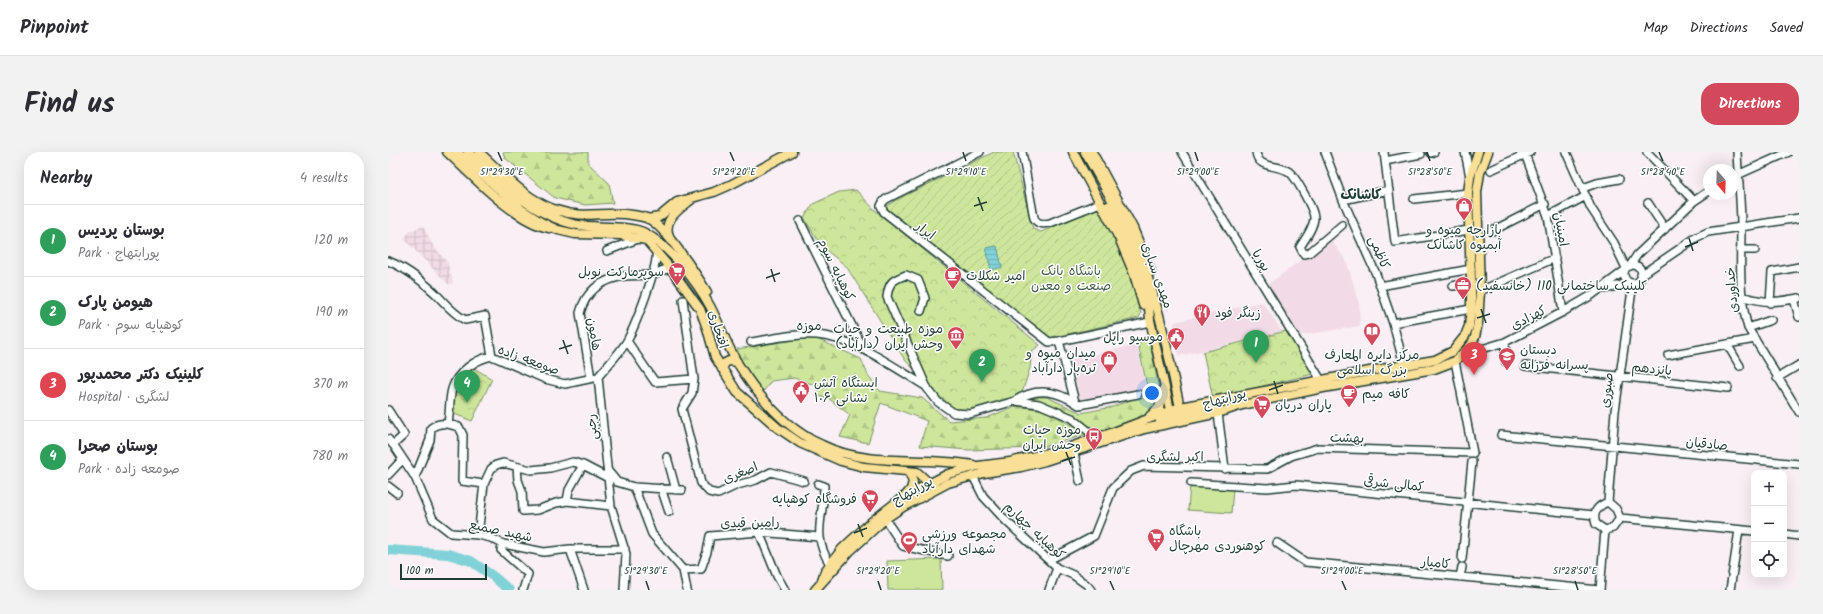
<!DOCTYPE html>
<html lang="en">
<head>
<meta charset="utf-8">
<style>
	:root { --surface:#fff; --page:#f2f2f3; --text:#2b2b33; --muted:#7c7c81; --line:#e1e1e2; --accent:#d1495b }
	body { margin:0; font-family:Kalam,"Playpen Sans Arabic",sans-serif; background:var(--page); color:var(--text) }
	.controls { position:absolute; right:12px; bottom:12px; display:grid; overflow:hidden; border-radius:8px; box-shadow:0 4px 16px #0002 }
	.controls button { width:36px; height:36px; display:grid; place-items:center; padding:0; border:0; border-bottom:1px solid var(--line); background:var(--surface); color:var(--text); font:20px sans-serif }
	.compass { position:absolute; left:1315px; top:12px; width:36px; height:36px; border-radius:50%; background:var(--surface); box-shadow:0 4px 16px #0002; rotate:161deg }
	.scale { position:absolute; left:12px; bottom:10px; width:87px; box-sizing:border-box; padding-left:4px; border:2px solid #1f3d34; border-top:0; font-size:11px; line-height:14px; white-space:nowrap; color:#1f3d34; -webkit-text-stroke:3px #fff; paint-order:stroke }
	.you { position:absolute; left:764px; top:241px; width:14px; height:14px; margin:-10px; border:3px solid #fff; border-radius:50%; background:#1a73e8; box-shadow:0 0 0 6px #1a73e833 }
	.badge { display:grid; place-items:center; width:26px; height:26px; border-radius:50%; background:var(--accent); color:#fff; font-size:13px; font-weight:700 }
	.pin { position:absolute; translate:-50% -33px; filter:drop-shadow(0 1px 2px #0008) }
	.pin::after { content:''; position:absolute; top:21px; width:14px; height:12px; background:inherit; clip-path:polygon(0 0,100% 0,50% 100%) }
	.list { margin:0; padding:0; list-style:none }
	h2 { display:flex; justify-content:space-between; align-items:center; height:52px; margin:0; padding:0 16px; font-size:17px }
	h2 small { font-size:13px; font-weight:400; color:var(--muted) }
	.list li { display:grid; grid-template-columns:26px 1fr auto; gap:12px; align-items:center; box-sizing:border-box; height:72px; padding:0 16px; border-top:1px solid var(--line) }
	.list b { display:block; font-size:15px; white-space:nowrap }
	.list p { margin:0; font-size:13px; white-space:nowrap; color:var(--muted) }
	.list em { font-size:13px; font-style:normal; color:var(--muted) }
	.icon { flex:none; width:22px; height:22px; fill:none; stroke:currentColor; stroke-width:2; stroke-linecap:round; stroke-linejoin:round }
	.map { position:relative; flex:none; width:1411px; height:438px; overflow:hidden; border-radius:16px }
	header { display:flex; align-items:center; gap:24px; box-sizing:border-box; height:56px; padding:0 20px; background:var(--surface); border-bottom:1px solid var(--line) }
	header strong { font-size:19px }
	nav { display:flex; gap:22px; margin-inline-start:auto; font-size:14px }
	.intro { display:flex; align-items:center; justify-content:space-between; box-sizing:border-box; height:96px; padding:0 24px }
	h1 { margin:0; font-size:28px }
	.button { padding:10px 18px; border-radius:16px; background:var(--accent); color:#fff; font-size:14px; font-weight:700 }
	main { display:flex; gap:24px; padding:0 24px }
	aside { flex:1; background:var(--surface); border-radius:16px; box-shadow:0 4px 16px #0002 }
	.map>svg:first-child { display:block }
	.built { fill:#f2dbe6 }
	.industrial { fill:url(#industrial-grid) }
	.forest { fill:url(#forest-firs); stroke:#769268 }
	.park { fill:url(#park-crowns); stroke:#769268 }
	.garden { fill:url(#garden-furrows); stroke:#769268 }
	.pitch { fill:#cee69b; stroke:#769268 }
	.water { fill:url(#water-rules); stroke:#5a9696 }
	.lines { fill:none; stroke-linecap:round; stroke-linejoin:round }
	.river { stroke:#81d2d8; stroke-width:10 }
	.minor-casing { stroke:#1f3d34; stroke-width:10 }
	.major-casing { stroke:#1f3d34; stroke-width:11 }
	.minor { stroke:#fff; stroke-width:7 }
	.major { stroke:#fadf96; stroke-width:8 }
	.ticks { fill:none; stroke:#1f3d34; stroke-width:1.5 }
	.labels { text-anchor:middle; stroke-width:3; stroke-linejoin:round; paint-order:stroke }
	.poi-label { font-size:13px; fill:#1f3d34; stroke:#fff; text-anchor:start }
	.street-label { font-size:13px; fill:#1f3d34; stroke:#fff }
	.park-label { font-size:13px; fill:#425f49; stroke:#fff }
	.neighbourhood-label { font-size:14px; font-weight:bold; fill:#1f3d34; stroke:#fff }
	.ticks-label { font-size:10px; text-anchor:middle; fill:#1f3d34; stroke:#fff; stroke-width:3; stroke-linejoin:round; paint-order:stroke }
</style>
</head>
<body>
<header>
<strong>Pinpoint</strong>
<nav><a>Map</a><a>Directions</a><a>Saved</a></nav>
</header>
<div class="intro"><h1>Find us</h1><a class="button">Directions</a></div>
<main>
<aside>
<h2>Nearby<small>4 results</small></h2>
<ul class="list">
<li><span class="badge" style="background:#2e9e5b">1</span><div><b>بوستان پردیس</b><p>Park · پورابتهاج</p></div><em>120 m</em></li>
<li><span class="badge" style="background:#2e9e5b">2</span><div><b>هیومن پارک</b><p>Park · کوهپایه سوم</p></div><em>190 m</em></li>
<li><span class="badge" style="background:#e0444e">3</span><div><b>کلینیک دکتر محمدپور</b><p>Hospital · لشگری</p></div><em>370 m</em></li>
<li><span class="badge" style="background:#2e9e5b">4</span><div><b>بوستان صحرا</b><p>Park · صومعه زاده</p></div><em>780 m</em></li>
</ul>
</aside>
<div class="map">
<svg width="1411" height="438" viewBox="0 0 1411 438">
	<defs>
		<pattern id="industrial-grid" width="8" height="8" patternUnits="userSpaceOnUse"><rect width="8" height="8" fill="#f2dbe6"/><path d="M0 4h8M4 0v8" fill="none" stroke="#cfbdc6"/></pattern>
		<pattern id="forest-firs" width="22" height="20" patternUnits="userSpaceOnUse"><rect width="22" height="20" fill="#cee69b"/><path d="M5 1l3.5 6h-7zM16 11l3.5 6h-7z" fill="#b0c686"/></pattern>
		<pattern id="park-crowns" width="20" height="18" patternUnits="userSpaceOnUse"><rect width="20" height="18" fill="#cee69b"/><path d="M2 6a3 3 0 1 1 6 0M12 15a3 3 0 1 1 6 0" fill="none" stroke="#b0c686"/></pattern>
		<pattern id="garden-furrows" width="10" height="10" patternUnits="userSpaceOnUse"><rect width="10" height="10" fill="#cee69b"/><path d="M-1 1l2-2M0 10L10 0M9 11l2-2" fill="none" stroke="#b0c686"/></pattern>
		<pattern id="water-rules" width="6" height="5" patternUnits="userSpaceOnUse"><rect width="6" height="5" fill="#81d2d8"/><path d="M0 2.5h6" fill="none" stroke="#6fb5ba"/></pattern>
	</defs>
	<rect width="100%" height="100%" fill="#f9eff4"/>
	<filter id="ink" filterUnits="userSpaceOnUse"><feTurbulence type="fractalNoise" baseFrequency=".025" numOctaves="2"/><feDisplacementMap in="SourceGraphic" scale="8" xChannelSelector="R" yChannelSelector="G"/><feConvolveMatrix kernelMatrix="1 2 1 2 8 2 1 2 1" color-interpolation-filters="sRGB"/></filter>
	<g filter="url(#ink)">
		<!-- built -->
		<path class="built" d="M 942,87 L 958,108 L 971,150 L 972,174 L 909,184 L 879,133 Z
			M 873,150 L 876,152 L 894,180 L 791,204 L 785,175 L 787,170 Z
			M 749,193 L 758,237 L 692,251 L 683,207 Z"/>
		<!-- industrial -->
		<path class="industrial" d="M 35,74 L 44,92 L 59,110 L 65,131 L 60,132 L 16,87 L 22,79 Z"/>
		<!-- forest -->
		<path class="forest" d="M 115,0 L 200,0 L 200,11 L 221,31 L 225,51 L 197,53 L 167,46 L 117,6 Z
			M 761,186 L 771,237 L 771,251 L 758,263 L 710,280 L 658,251 L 643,247 L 642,245 L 659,245 L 693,261 L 724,255 L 758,242 L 760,239 L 750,192 Z
			M 413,187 L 429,187 L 473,207 L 480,223 L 492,239 L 534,246 L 561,269 L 598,266 L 629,254 L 656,258 L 700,282 L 650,296 L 580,298 L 532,294 L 539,269 L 493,251 L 480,291 L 452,285 L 462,263 L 440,246 L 428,244 L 433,235 L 406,226 L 383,229 L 375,240 L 354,210 L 349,197 Z"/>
		<!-- park -->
		<path class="park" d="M 468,38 L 488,59 L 652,193 L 644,199 L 642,216 L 634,241 L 625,246 L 581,259 L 567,257 L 553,246 L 517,208 L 458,114 L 434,95 L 416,66 L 425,52 L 451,40 Z
			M 898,179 L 925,222 L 825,246 L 815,200 Z
			M 86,216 L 104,227 L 84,269 L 64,261 C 66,239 68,231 86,216 Z"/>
		<!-- garden -->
		<path class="garden" d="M 606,0 L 625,0 L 645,77 L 653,80 L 711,55 L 734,101 L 753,161 L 751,166 L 662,186 L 497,55 L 508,48 Z"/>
		<!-- pitch -->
		<path class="pitch" d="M 802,333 L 845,337 L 843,361 L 800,358 Z
			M 553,407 L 554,438 L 500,438 L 499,409 Z"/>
		<!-- water -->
		<path class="water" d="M 609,94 L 614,115 L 603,118 L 598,96 Z"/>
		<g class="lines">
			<!-- river -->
			<path class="river" d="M 0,398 L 60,402 L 83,409 L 106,425 L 121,438"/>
			<!-- minor casing -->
			<g class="minor-casing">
				<path id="minor" d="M 592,0 L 498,47 L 495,50 L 493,54 L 496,60 L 661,190 L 671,189 L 762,170
					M 634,0 L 646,66 C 650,73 655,72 662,71 L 712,51
					M 794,0 L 933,228
					M 868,0 C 870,17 887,12 900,19 C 907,23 927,59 926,67 C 925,77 917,87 912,95 L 916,102 L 921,101 L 954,73
					M 937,0 L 955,48 L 988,122 L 1005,171 L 1016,213
					M 996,0 L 1007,90 L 1081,78
					M 1077,0 L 1082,25
					M 1178,0 L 1203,56 L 1226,91 L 1238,116
					M 1259,0 L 1306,49
					M 1349,0 C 1350,25 1353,50 1353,74 C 1353,109 1350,142 1360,176 L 1411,260
					M 1043,1 L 1046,0
					M 1137,2 L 1160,64 L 1175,160
					M 997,9 L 1033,2
					M 1103,18 L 1142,0
					M 1345,25 L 1401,0
					M 1195,36 L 1209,31 L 1231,27
					M 1026,47 L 1080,41
					M 955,48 L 1001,38
					M 1260,51 L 1277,77
					M 1160,64 L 1198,44
					M 412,69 L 476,198
					M 1104,79 L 1157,52
					M 1352,98 L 1367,98
					M 219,99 L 252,86
					M 0,109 C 18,116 33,128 47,141 C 58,152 63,160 77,168 L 97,164 L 104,204
					M1236 122a9 9 0 1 1 18 0a9 9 0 1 1-18 0Z
					M 1242,114 L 1249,103 L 1306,49 L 1321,39
					M 1253,123 L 1309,85 L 1320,80 L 1411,66
					M 992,134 L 1083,117
					M 1065,134 L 1083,130
					M 1217,137 L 1242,131
					M 1092,139 L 1167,106
					M 1352,144 C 1379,151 1384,151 1411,146
					M 1406,147 L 1411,165
					M 295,148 L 306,227
					M 1382,151 L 1384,120 L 1411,115
					M 533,159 L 537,146 L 530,128 L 518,123 C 504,128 501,130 499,145 L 539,236 L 550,250 L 566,261 L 582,262 L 627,249 L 651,252 L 684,266 L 709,286
					M 1005,171 L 1083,157
					M 1360,176 L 1383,168
					M 239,189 L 267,230 L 306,227 L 304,241 L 294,257 L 313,331 L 321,340 L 330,342 L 349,333 L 368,328 L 383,320 L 416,329
					M 671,189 L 687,250
					M 363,190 C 384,187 408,181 429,183 C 467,186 507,216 539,235
					M 1117,190 L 1118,210
					M 1339,192 L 1352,214
					M 1083,193 L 1094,197 L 1117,190 L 1175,160 L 1204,143 L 1236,119
					M 1280,203 L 1367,187
					M 1137,214 L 1340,236
					M 203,226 L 192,161 C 198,138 215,127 237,124 C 246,123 257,124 266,122 C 273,120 275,116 283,117
					M 1389,226 L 1411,213
					M 627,249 C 649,234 670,239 691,253 L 750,242
					M 0,258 L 16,283 L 5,293
					M 830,261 L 837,317
					M 60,272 C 62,260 61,248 64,237 C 69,220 88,207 104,204 L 157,227 L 177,232 L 210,225
					M 1113,283 L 1411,312
					M 0,287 L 7,295 L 27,325 L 45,367 L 63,381 L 90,383 L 103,386 L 115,392 L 156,400 L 182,397 L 237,397
					M 686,301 L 692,329
					M 279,305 L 288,338
					M 129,315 L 130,328 L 134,339 L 135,359 L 150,358 L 168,351 L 179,349 L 223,354
					M 220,319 L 229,330 L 246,335 L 294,338
					M 0,323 L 14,308
					M 585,324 L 595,344 L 618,369 L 669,416 L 685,423 L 699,433 L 703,438
					M 27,325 L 42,288 L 43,276 C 52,269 61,272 71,275 L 75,283 L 74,329 L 96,332
					M 803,331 L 879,336 L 908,333 L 1206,363
					M 430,332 L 436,334 C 436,365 423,383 442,412
					M 0,334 L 9,341
					M 246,335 L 264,382 L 295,418 L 299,438
					M 273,336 L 281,360
					M 179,349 L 181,338 L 195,313
					M 1220,350 L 1227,259 L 1245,131
					M 1220,350 L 1228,357 L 1232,366 L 1225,376 L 1217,378 L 1208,372 C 1204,361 1209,354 1220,350 Z
					M 1232,366 L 1366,379
					M 497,367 L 515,394 L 560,404
					M 371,380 L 389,424 L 397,438
					M 1396,382 L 1411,384
					M 90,383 L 96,332 L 103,317 L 108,313 L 115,311 L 143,318 L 162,316 L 185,310 L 195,313 L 222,327
					M 889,391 L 917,410 L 1211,438
					M 115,392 L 113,398 L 140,422 L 135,438
					M 182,397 L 196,438
					M 1074,407 L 1084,310
					M 661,408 L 706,384 L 725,336 L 743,319 L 756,314 L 879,317 L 903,304 L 930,296 L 1085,301 L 1067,209
					M 295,418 L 313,417 L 319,400 L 322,384 L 371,380 L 431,385
					M 1072,425 L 1074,415
					M 236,438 L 238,402 L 223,354 L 210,225 C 219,214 231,202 239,189 C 247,174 271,114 268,99
					M 661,438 L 669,416
					M 1212,438 L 1217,378
					M 1342,438 L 1351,378"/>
			</g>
			<!-- major casing -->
			<g class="major-casing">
				<path id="major" d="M 59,0 C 84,23 127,70 161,76
					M 69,0 L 133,57 L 153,70 L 170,78 L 187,82 L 233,83 L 258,88 L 283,117 L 312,157 L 319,176 L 327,205 L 349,240 L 390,276 L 412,291 L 453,309 L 476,315 L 529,320 L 541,331
					M 80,0 C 111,30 147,65 190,73 C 208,76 243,73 257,81 C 281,94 309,130 322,154 C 332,173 339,194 350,212 C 370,244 398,277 434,293 C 481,316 535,304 585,313
					M 91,0 C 114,21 138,48 168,58 C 195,67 211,60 237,62 C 244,63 255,64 261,67 C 279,77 308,122 319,140
					M 685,0 L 731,86 L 746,122 L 755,153
					M 697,0 C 715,33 735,65 750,100 C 771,149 780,203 792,255 L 790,263
					M 704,0 L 745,76 L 763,120
					M 720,54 C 739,88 761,127 762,168 L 782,258
					M 260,67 L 271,65 L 289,50 L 326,40 L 342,33 L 404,0
					M 281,84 C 274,67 292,57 304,47
					M 334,217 L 337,211 L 341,209 L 349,210
					M 762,264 L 771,256 L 775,238
					M 772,269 L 790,263 L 829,255
					M 517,318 L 522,322 L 525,330 L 523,337 L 519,342
					M 434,428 L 437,419 L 454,397 L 483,370 L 515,345 L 560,322 L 590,314 L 622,310 L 679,296 L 726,280 L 792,255 L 987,218 L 1047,208 L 1065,199 L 1077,184 L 1081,174 L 1083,157 L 1083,130 L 1080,41 L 1082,25 L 1090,0
					M 427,438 L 462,399 L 497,367 L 515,355 L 560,331 L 596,321 L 633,315 L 657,309 L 756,277 L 830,261 L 854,253 L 935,236 L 1046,217 L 1067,209 L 1083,193 L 1087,185 L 1090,171 L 1092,139 L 1089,40 L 1092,21 L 1100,0"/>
			</g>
			<!-- minor -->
			<use href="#minor" class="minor"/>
			<!-- major -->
			<use href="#major" class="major"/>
		</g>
	</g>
	<!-- ticks -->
	<path class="ticks" d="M 110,0 L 114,9M 342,0 L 346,9M 575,0 L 578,9M 807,0 L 810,9M 1039,0 L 1042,9M 1271,0 L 1275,9M 590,45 L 595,59M 586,54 L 599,50M 1301,86 L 1305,99M 1297,95 L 1310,90M 383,117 L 387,130M 378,126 L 392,121M 1093,157 L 1098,171M 1089,166 L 1102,162M 175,188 L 180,202M 171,197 L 184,193M 886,229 L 890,242M 881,238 L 895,233M 678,300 L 683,313M 674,309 L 687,305M 470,372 L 475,385M 466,381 L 479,376M 258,429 L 261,438M 490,429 L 493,438M 722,429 L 726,438M 954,429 L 958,438M 1187,429 L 1190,438"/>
	<!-- icons -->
	<defs>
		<g id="shop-pin" transform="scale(0.9)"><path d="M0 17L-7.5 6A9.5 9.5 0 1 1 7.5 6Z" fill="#d1495b" stroke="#fff"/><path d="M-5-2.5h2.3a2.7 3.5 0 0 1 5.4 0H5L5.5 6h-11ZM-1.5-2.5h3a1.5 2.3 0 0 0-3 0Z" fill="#fff"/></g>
		<g id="supermarket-pin" transform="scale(0.9)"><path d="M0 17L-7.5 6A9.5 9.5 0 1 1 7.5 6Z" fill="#d1495b" stroke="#fff"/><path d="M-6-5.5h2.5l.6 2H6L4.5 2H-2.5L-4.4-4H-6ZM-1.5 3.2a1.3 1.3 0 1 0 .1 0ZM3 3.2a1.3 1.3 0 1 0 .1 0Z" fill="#fff"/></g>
		<g id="cafe-pin" transform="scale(0.9)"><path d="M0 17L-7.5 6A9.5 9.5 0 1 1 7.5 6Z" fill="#d1495b" stroke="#fff"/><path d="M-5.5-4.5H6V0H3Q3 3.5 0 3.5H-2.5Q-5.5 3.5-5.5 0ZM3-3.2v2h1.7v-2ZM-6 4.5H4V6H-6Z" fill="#fff"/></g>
		<g id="office-pin" transform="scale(0.9)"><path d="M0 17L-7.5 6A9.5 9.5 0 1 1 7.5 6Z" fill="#d1495b" stroke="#fff"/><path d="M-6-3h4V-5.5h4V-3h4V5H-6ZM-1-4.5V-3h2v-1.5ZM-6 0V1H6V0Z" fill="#fff"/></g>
		<g id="restaurant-pin" transform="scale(0.9)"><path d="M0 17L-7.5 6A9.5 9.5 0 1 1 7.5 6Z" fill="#d1495b" stroke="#fff"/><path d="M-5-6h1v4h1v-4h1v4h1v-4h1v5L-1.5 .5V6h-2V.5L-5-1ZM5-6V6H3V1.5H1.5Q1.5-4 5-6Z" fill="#fff"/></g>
		<g id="library-pin" transform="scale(0.9)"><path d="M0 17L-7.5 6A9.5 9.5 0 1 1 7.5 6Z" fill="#d1495b" stroke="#fff"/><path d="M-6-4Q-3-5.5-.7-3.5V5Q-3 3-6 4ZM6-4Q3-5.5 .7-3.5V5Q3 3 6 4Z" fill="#fff"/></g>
		<g id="museum-pin" transform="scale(0.9)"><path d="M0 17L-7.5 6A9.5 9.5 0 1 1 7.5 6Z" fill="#d1495b" stroke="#fff"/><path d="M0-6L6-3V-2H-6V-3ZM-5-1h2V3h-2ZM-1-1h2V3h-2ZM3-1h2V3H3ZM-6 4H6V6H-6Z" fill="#fff"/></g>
		<g id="civic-pin" transform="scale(0.9)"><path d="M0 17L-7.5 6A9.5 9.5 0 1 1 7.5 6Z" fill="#d1495b" stroke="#fff"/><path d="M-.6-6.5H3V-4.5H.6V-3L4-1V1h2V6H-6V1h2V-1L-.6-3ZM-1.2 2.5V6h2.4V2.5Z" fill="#fff"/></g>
		<g id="school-pin" transform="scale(0.9)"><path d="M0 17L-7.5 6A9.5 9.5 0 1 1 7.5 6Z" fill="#d1495b" stroke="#fff"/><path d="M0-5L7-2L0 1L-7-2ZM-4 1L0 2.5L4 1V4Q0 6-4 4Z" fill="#fff"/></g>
		<g id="bus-pin" transform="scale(0.9)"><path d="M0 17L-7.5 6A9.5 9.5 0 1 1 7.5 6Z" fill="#d1495b" stroke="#fff"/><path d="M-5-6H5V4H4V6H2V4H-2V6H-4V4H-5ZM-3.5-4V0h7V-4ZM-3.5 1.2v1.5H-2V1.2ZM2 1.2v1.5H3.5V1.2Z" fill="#fff"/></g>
		<g id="stadium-pin" transform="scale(0.9)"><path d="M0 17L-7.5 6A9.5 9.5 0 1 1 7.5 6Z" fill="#d1495b" stroke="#fff"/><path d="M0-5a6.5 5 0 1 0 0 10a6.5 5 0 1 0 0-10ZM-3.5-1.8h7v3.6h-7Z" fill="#fff"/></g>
	</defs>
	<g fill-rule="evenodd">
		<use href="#shop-pin" x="1076" y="54"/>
		<use href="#supermarket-pin" x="289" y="119"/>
		<use href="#cafe-pin" x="565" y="123"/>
		<use href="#office-pin" x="1075" y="133"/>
		<use href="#restaurant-pin" x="814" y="160"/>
		<use href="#library-pin" x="984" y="179"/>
		<use href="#museum-pin" x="568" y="183"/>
		<use href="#civic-pin" x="788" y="184"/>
		<use href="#school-pin" x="1119" y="204"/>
		<use href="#shop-pin" x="721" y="207"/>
		<use href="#civic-pin" x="413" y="237"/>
		<use href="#cafe-pin" x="961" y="241"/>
		<use href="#supermarket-pin" x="874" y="252"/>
		<use href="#bus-pin" x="706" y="284"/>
		<use href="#supermarket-pin" x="482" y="346"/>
		<use href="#supermarket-pin" x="768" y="385"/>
		<use href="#stadium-pin" x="521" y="388"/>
	</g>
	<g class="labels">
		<!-- poi labels -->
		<g class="poi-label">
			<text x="1076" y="82" text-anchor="middle">بازارچه میوه و<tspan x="1076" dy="15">آبمیوه کاشانک</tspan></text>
			<text x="276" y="124" text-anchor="end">سوپرمارکت نوبل</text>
			<text x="578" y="128">امیر شکلات</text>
			<text x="1088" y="138">کلینیک ساختمانی 110 (خانسفید)</text>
			<text x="827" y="165">زینگر فود</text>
			<text x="555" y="181" text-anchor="end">موزه طبیعت و حیات<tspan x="555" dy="15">وحش ایران (دارآباد)</tspan></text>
			<text x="775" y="189" text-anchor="end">موسیو راپل</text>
			<text x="1132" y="202">دبستان<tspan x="1132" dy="15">پسرانه فرزانه</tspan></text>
			<text x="708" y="205" text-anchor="end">میدان میوه و<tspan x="708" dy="15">تره‌بار دارآباد</tspan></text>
			<text x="984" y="207" text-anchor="middle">مرکز دایره المعارف<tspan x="984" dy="15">بزرگ اسلامی</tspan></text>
			<text x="426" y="235">ایستگاه آتش<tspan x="426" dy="15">نشانی ۱۰۶</tspan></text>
			<text x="974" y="246">کافه میم</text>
			<text x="887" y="257">یاران دریان</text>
			<text x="693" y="282" text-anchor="end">موزه حیات<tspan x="693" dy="15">وحش ایران</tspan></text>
			<text x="469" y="351" text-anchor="end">فروشگاه کوهپایه</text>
			<text x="781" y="383">باشگاه<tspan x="781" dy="15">کوهنوردی مهرچال</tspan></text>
			<text x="534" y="386">مجموعه ورزشی<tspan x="534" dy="15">شهدای دارآباد</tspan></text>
		</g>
		<!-- street labels -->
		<g class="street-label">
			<text transform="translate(1174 77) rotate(80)" y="5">امینیان</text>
			<text transform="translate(538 78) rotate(38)" y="5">ابرار</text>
			<text transform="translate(992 100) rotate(67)" y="5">کاظمی</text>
			<text transform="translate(874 108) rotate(59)" y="5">پوریا</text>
			<text transform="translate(449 117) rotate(64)" y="5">کوهپایه سوم</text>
			<text transform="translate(770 123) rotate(70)" y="5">مهدی سباری</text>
			<text transform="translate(1343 138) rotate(-95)" y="5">خداوردی</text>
			<text transform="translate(1140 165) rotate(-27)" y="5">کهزادی</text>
			<text x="421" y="178">موزه</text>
			<text transform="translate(331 177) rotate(72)" y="5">افتخاری</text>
			<text transform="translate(207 182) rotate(80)" y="5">هامون</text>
			<text transform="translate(141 207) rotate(20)" y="5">صومعه زاده</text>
			<text transform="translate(1264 216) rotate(6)" y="5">پانزدهم</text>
			<text transform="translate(1218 238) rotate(-83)" y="5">صبوری</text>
			<text transform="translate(836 246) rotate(-15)" y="5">پورابتهاج</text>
			<text transform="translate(203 275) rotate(-96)" y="5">رجبی</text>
			<text transform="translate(959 285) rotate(2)" y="5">بهشت</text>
			<text transform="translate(1319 291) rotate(6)" y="5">صادقیان</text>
			<text x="787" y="309">اکبر لشگری</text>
			<text transform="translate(352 320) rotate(-22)" y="5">اصغری</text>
			<text transform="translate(1006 331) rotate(6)" y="5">کمالی شرقی</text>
			<text transform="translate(524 338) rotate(-29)" y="5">پورابتهاج</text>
			<text transform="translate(362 370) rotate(-1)" y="5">رامین قیدی</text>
			<text transform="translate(113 378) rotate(12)" y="5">شهید صمیع</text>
			<text transform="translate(647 378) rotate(43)" y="5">کوهپایه چهارم</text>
			<text transform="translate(1048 410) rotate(6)" y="5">کامیار</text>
		</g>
		<!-- park labels -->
		<g class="park-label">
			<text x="683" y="123">باشگاه بانک<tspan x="683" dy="15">صنعت و معدن</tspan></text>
		</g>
		<!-- neighbourhood labels -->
		<g class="neighbourhood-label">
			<text x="973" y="47">کاشانک</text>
		</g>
	</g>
	<g class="ticks-label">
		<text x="1275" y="23">51°28'40"E</text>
		<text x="114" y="23">51°29'30"E</text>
		<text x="346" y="23">51°29'20"E</text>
		<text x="578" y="23">51°29'10"E</text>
		<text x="810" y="23">51°29'00"E</text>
		<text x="1042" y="23">51°28'50"E</text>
		<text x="258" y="422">51°29'30"E</text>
		<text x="490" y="422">51°29'20"E</text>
		<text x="722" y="422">51°29'10"E</text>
		<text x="954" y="422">51°29'00"E</text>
		<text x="1187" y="422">51°28'50"E</text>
	</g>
</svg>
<div class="controls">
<button>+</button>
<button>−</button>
<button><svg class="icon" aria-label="locate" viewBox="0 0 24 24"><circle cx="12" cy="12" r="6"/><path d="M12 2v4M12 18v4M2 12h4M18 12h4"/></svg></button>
</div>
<svg class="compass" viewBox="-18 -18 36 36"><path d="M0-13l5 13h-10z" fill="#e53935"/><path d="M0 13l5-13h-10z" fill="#7c7c81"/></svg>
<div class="scale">100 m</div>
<div class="you"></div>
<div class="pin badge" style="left:868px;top:211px;background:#2e9e5b">1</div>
<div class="pin badge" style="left:594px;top:230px;background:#2e9e5b">2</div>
<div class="pin badge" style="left:1086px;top:223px;background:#e0444e">3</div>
<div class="pin badge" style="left:79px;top:251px;background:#2e9e5b">4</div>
</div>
</main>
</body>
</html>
